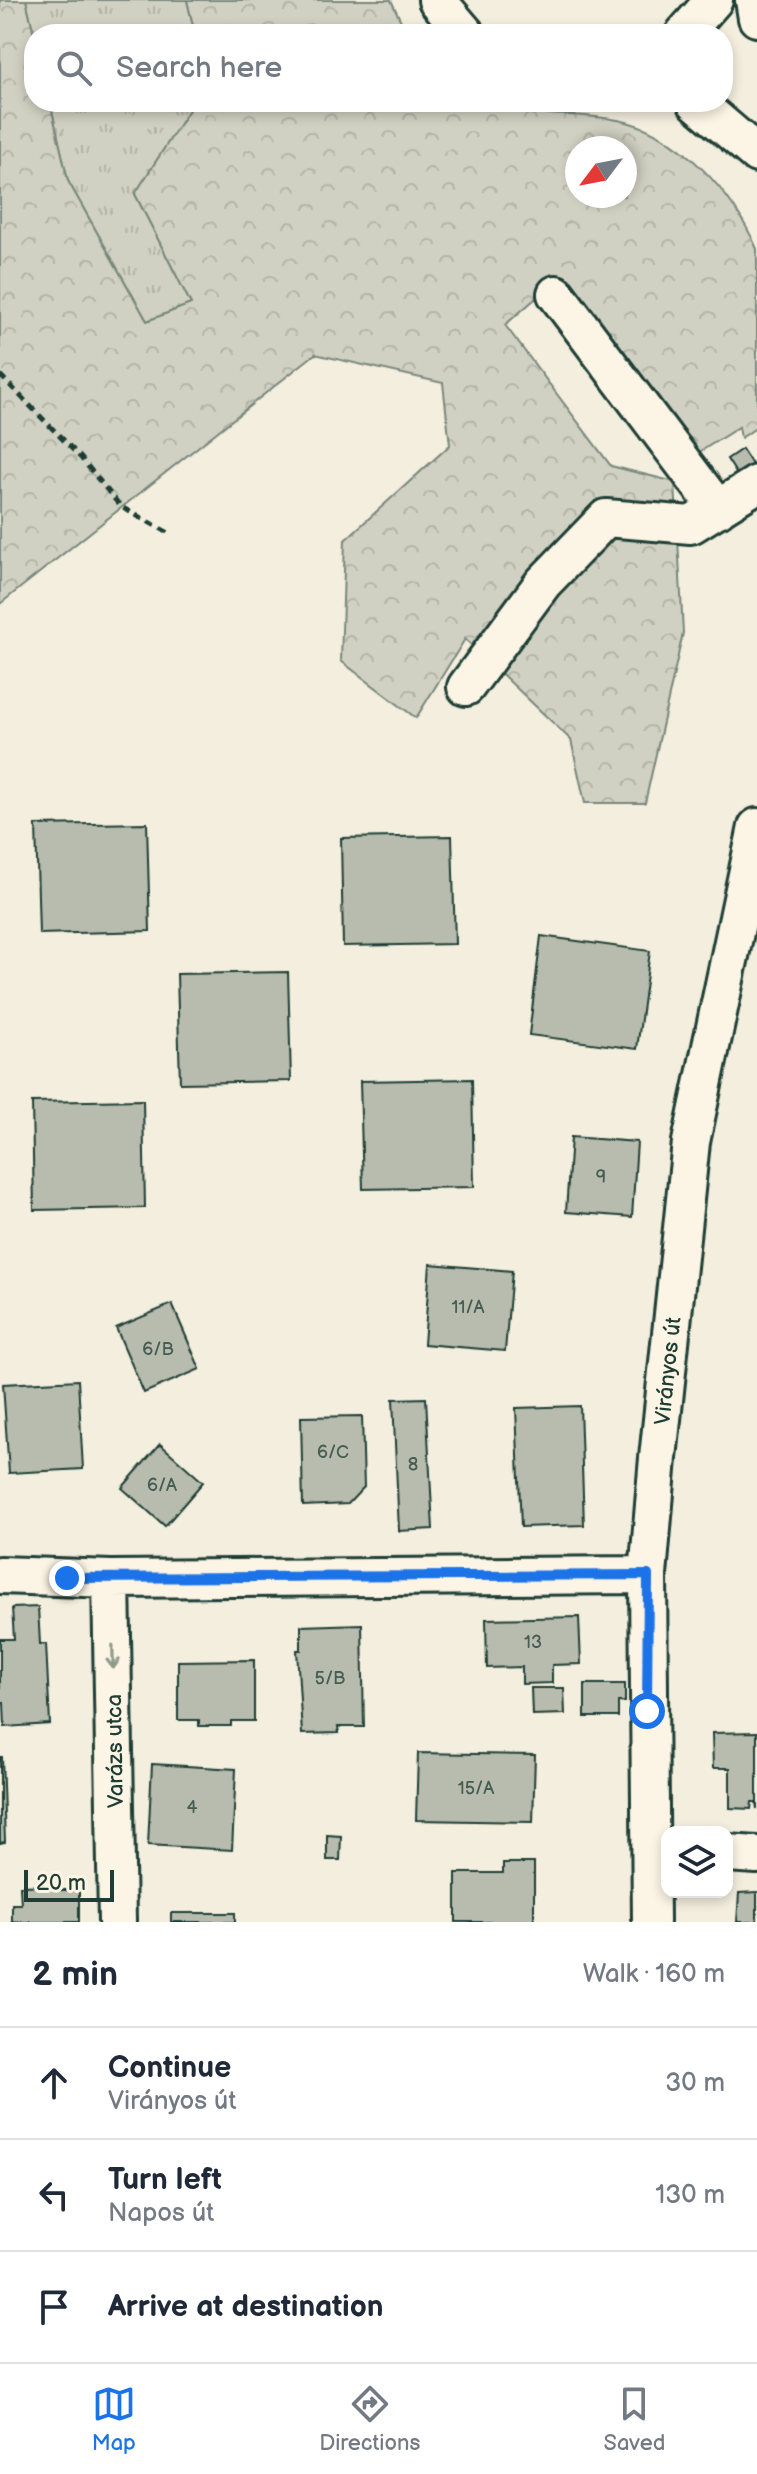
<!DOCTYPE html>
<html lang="en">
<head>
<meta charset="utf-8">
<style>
	:root { --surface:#fff; --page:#f6f6f7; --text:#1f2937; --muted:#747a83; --line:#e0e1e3; --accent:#1a73e8 }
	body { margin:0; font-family:"Balsamiq Sans",sans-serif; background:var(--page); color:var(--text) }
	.controls { position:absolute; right:24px; bottom:24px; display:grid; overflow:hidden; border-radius:16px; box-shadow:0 4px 12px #0003 }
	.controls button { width:72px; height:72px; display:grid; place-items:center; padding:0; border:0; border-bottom:2px solid var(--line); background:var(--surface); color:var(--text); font:40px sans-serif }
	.compass { position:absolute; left:565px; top:136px; width:72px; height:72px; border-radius:50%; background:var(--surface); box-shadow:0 4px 12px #0003; rotate:238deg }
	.scale { position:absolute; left:24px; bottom:20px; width:90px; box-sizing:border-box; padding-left:8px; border:4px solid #1f3d34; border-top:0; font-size:22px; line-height:28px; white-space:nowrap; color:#1f3d34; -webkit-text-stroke:6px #fcf5e5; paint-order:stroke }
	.stop { position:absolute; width:24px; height:24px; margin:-18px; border:6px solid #1a73e8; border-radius:50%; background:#fff }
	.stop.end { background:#1a73e8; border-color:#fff; box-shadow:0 2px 8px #0008 }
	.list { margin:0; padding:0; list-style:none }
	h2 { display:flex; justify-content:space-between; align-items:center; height:104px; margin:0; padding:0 32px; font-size:34px }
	h2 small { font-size:26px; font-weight:400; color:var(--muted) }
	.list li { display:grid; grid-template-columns:52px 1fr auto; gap:24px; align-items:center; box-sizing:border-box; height:112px; padding:0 32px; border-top:2px solid var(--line) }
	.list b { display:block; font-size:30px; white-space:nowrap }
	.list p { margin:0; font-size:26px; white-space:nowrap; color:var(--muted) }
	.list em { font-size:26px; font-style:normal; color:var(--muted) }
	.icon { flex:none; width:44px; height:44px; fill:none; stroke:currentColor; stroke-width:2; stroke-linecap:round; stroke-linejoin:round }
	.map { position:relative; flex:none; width:757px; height:1922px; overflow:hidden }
	.search { position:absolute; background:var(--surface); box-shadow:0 4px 12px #0003; left:24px; right:24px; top:24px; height:88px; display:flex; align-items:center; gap:20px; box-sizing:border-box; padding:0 28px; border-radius:32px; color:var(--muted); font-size:30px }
	.sheet { height:440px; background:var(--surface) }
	nav { display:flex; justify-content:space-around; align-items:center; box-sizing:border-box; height:112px; border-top:2px solid var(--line); background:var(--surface); font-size:22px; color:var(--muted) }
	nav a { display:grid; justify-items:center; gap:4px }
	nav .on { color:var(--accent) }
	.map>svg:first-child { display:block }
	.grass { fill:url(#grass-tufts); stroke:#78877b; stroke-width:2 }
	.forest { fill:url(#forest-crowns); stroke:#78877b; stroke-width:2; fill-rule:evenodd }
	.building { fill:#b8bcae; stroke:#1f3d34; stroke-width:2 }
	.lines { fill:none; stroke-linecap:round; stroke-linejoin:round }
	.minor-casing { stroke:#1f3d34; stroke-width:42 }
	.path { stroke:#1f3d34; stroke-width:5; stroke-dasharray:8 6; stroke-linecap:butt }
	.minor { stroke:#fcf5e5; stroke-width:36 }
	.oneway { stroke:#8e998c }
	.route { stroke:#1a73e8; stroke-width:10 }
	.labels { text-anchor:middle; stroke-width:6; stroke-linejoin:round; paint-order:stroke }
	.number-label { font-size:18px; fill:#455d52 }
	.street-label { font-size:22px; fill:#1f3d34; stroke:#fcf5e5 }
</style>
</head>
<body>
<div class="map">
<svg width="757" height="1922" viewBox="0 0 757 1922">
	<defs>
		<pattern id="grass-tufts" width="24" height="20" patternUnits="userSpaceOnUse" patternTransform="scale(2)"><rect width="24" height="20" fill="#d0d1c2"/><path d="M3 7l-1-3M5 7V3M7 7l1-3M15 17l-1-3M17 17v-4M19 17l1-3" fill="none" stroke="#b2b4a7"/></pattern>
		<pattern id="forest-crowns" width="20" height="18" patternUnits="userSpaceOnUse" patternTransform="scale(2)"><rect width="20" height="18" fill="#d0d1c2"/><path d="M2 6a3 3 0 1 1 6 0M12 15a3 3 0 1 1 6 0" fill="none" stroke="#b2b4a7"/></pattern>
	</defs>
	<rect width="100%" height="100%" fill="#f3eede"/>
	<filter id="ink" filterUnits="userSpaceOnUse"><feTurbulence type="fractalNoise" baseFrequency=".0125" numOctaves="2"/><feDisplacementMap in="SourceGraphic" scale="16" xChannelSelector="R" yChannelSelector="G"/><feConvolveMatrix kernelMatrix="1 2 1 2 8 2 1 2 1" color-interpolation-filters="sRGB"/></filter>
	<g filter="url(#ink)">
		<!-- grass -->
		<path class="grass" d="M 26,0 L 187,0 L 195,34 L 34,34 Z
			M 50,102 L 194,102 L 135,194 L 191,304 L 147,321 L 68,181 Z"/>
		<!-- forest -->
		<path class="forest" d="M 0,0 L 26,0 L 34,34 L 34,102 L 50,102 L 68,181 L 147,321 L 191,304 L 135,194 L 194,102 L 491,102 C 538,120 572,111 618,120 C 679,131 734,195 757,249 L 757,427 L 741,438 L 739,427 L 690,458 L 557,280 L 505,325 L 611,466 L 675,482 L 683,633 L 645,803 L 585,803 L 571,740 L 465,639 L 416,718 L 341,661 L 345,540 L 450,445 L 443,383 L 315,354 L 0,604 ZM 577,148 L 625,148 L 625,196 L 577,196 Z
			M 187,0 L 391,0 L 407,34 L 195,34 Z"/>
		<!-- building -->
		<path class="building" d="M 742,449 L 753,466 L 738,476 L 727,459 Z
			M 147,823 L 150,931 L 39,934 L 36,825 Z
			M 452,836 L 455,944 L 343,946 L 341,838 Z
			M 541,936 L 650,951 L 637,1049 L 529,1035 Z
			M 288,972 L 291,1081 L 180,1083 L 177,974 Z
			M 472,1079 L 474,1187 L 363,1189 L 360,1081 Z
			M 143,1100 L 145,1208 L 34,1210 L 32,1102 Z
			M 571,1137 L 637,1142 L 632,1217 L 566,1212 Z
			M 430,1264 L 512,1271 L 505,1351 L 424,1344 Z
			M 172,1304 L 200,1369 L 144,1393 L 116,1328 Z
			M 78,1380 L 83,1469 L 9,1473 L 3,1384 Z
			M 426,1398 L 433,1529 L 399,1531 L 393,1399 Z
			M 580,1406 L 584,1525 L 521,1527 L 516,1408 Z
			M 362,1416 L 364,1487 L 348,1504 L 303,1506 L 301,1417 Z
			M 160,1444 L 203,1482 L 165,1526 L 122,1488 Z
			M 38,1607 L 40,1644 L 46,1644 L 50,1724 L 5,1727 L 4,1703 L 0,1703 L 0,1639 L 14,1639 L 12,1608 Z
			M 579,1617 L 581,1664 L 552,1665 L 552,1683 L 522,1684 L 522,1667 L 487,1668 L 486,1619 Z
			M 362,1624 L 364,1727 L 338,1727 L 339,1733 L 302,1734 L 297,1650 L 301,1650 L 301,1626 Z
			M 254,1660 L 254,1721 L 231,1721 L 231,1726 L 199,1726 L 199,1720 L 178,1720 L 178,1661 Z
			M 585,1684 L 625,1684 L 625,1702 L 618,1702 L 618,1717 L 585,1717 Z
			M 531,1688 L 564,1688 L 565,1714 L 532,1715 Z
			M 757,1732 L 757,1809 L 756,1802 L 752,1802 L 751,1809 L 730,1808 L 730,1768 L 713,1768 L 712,1733 Z
			M 418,1753 L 535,1755 L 533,1822 L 416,1820 Z
			M 0,1757 L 2,1757 L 5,1842 L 0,1843 Z
			M 152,1764 L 236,1769 L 232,1850 L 148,1845 Z
			M 327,1835 L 341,1836 L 340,1860 L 327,1860 Z
			M 503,1863 L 534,1863 L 534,1922 L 456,1922 L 456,1873 L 503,1873 Z
			M 55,1885 L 54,1890 L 79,1890 L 79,1922 L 12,1922 L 12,1904 L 21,1904 L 20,1886 Z
			M 757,1892 L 757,1922 L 737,1922 L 739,1893 Z
			M 171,1913 L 235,1913 L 235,1922 L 171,1922 Z"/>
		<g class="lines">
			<!-- minor casing -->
			<g class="minor-casing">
				<path id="minor" d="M 437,0 L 466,34
					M 754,0 L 757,18
					M 684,34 L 714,0
					M 696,102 L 757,154
					M 556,294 L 718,509
					M 466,687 L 543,583 L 606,518 L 691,525 L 757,484
					M 0,1575 L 111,1579 L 648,1575
					M 111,1579 L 117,1922
					M 727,1853 L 757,1855
					M 651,1922 L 648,1575 L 658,1458 L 691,1142 L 757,827"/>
			</g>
			<!-- path -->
			<path class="path" d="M 0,375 L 81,458 L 121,507 L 169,533"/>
			<!-- minor -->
			<use href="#minor" class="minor"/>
		</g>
		<!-- one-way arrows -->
		<defs><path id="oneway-shaft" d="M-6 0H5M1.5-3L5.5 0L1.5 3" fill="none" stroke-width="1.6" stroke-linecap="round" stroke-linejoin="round" transform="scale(2)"/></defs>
		<use class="oneway" href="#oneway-shaft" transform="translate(113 1657) rotate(89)"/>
	</g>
	<g class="lines" filter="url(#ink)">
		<!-- route -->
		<path class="route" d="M 67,1578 L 648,1575 L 647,1711"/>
	</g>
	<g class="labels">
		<!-- number labels -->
		<g class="number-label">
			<text x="601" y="1183">9</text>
			<text x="468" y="1313">11/A</text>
			<text x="158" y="1355">6/B</text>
			<text x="333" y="1458">6/C</text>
			<text x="413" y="1470">8</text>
			<text x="162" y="1491">6/A</text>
			<text x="533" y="1648">13</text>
			<text x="330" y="1684">5/B</text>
			<text x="476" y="1794">15/A</text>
			<text x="192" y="1813">4</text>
		</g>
		<!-- street labels -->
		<g class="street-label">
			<text transform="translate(667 1371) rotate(-84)" y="8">Virányos út</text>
			<text transform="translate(114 1751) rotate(-91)" y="8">Varázs utca</text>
		</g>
	</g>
</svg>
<div class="controls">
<button><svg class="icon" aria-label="layers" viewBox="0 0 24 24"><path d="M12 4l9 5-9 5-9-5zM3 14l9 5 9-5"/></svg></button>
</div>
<svg class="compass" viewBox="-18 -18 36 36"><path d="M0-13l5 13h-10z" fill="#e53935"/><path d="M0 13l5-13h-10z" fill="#747a83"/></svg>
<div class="scale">20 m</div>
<div class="stop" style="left:647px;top:1711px"></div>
<div class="stop end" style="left:67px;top:1578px"></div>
<div class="search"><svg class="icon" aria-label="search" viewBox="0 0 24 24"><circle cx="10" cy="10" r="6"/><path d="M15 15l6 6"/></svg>Search here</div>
</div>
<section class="sheet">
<h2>2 min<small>Walk · 160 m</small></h2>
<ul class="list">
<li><svg class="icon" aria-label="ahead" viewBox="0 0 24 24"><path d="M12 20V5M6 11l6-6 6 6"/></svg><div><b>Continue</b><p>Virányos út</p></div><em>30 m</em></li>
<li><svg class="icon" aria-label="left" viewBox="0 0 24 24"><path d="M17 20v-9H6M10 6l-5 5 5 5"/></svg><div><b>Turn left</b><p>Napos út</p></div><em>130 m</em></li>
<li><svg class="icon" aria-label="arrive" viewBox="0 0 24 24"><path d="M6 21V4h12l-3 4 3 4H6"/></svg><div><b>Arrive at destination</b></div></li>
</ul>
</section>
<nav>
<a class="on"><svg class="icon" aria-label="map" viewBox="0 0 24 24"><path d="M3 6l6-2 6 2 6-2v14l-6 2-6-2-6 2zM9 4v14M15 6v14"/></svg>Map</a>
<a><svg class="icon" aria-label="directions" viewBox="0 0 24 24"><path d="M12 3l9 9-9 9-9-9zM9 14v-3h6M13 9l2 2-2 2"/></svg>Directions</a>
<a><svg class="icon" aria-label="saved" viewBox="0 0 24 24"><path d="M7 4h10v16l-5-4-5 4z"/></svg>Saved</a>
</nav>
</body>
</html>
